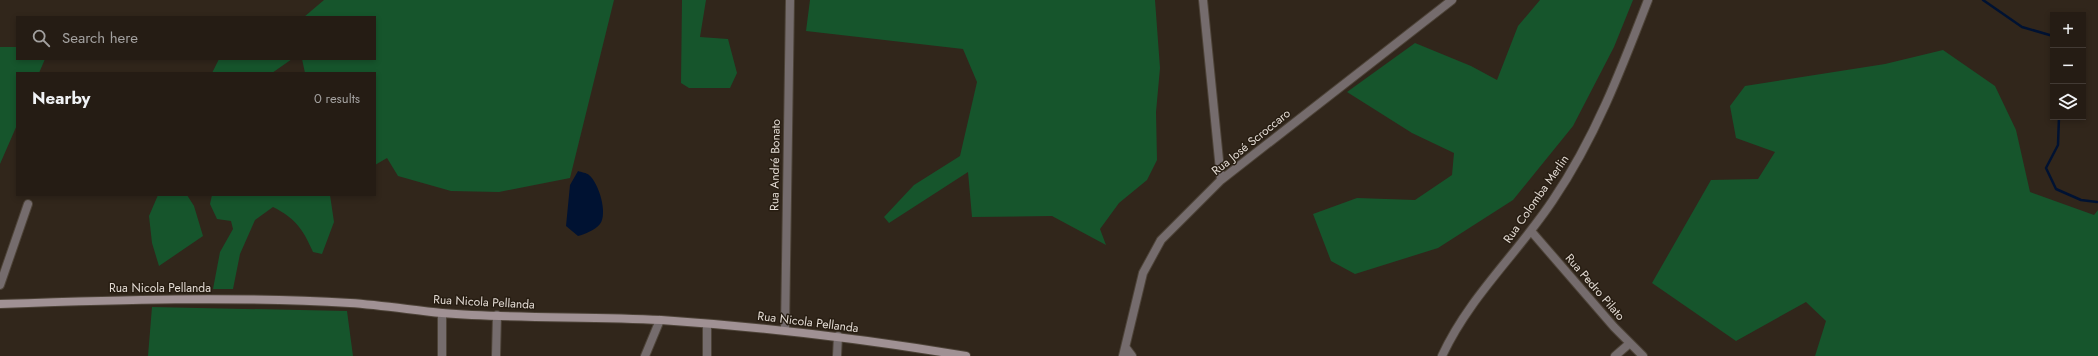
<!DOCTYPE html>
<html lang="en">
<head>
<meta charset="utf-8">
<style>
	:root { --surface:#251c14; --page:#2d251d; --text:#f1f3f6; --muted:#a3a1a0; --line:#423a34 }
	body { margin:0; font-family:Jost,sans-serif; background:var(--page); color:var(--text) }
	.controls { position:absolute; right:12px; top:12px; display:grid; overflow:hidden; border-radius:0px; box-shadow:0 2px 6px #0003 }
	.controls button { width:36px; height:36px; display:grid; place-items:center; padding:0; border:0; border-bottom:1px solid var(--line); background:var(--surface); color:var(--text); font:20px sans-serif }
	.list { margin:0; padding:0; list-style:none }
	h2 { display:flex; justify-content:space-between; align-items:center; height:52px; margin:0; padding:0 16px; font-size:17px }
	h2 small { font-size:13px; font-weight:400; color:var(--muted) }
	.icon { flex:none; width:22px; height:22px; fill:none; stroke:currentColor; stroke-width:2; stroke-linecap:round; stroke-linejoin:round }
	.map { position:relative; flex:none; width:2098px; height:356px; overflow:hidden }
	.search { position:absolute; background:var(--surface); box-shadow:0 2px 6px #0003; left:16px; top:16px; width:360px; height:44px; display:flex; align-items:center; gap:10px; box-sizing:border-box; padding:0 14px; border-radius:0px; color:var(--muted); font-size:15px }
	.panel { position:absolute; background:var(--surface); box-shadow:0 2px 6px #0003; left:16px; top:72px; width:360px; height:124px; border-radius:0px }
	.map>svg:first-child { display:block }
	.green { fill:#16552c }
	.water { fill:#001232 }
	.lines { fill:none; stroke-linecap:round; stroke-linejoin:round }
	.stream { stroke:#001232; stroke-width:2.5 }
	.minor-casing { stroke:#4d4338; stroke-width:10 }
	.secondary-casing { stroke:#4d4338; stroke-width:10 }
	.minor { stroke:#756c6d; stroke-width:8 }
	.secondary { stroke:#a09194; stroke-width:8 }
	.labels { text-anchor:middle; stroke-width:3; stroke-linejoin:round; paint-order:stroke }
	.street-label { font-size:12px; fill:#e2dad3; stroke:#271d12 }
</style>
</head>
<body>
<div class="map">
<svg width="2098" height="356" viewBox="0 0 2098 356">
	<rect width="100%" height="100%" fill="#31261b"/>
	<!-- green -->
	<path class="green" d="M 324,0 L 614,0 L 570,178 L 499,192 L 451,191 L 398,176 L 387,158 L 375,165 L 375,73 L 305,73 L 302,59 L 375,59 L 375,17 L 304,17 Z
		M 682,0 L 706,0 L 700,37 L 728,39 L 737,73 L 730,88 L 689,88 L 681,83 Z
		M 810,0 L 1155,0 L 1160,68 L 1156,112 L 1157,160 L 1147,180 L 1119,203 L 1100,229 L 1106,245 L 1052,216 L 972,217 L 968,172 L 889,223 L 884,217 L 914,185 L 960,156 L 977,82 L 963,49 L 806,31 Z
		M 1540,0 L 1633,0 L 1614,47 L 1573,126 L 1513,200 L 1438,248 L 1355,274 L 1331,261 L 1313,214 L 1357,198 L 1415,200 L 1452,175 L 1454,153 L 1412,133 L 1347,92 L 1415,43 L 1471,66 L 1497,80 L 1518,26 Z
		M 0,47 L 17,47 L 17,59 L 45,59 L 39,73 L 17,73 L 17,125 L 0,164 Z
		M 1943,50 L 1995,86 L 2016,130 L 2030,192 L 2094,215 L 2098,210 L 2098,356 L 1815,356 L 1826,321 L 1806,302 L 1736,341 L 1652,283 L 1711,180 L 1758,179 L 1775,152 L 1736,138 L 1730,106 L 1745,86 L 1885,64 Z
		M 219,59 L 292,59 L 272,73 L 212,73 Z
		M 158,195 L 187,195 L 194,206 L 203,236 L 159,266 L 152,243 L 149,216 Z
		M 212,195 L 330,195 L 334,222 L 322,254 L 313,252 C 303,229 295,218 273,207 L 255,220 L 240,254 L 233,289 L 213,289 L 220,252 L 233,229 L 231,221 L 217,219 L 210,204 Z
		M 152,307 L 347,311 L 353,356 L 148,356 Z"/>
	<!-- water -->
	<path class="water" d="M 578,171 C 581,172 587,173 589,175 C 599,183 608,214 600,224 C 595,230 585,234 578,236 L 566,226 L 570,185 Z"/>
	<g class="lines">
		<!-- stream -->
		<path class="stream" d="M 1983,0 L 2022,27 L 2053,36
			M 2059,117 L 2058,145 L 2046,168 L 2056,189 L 2081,200 L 2097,202"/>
		<!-- minor casing -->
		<g class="minor-casing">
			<path id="minor" d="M 1203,0 L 1221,180
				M 1531,231 L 1614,327 L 1643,356
				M 0,285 L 28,204
				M 707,324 L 707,356
				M 785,330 L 790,0
				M 1126,348 L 1132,356
				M 442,356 L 442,313
				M 496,356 L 497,315
				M 645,356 L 660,320
				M 837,356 L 838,336
				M 1123,356 L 1143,273 L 1161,240 L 1221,180 L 1452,0
				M 1442,356 C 1469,297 1518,253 1553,200 C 1595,138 1621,70 1648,0
				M 1615,356 L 1630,343"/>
		</g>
		<!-- secondary casing -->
		<g class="secondary-casing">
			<path id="secondary" d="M 0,304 C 116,300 234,296 350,303 C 381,305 412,310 442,313 C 515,319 589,316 661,320 C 764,327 865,339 966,356"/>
		</g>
		<!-- minor -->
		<use href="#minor" class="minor"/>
		<!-- secondary -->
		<use href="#secondary" class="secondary"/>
	</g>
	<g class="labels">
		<!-- street labels -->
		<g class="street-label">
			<text transform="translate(1251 142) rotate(-39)" y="4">Rua José Scroccaro</text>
			<text transform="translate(775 165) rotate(-89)" y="4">Rua André Bonato</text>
			<text transform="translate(1536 199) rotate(-55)" y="4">Rua Colomba Merlin</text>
			<text transform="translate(1595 287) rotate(49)" y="4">Rua Pedro Pilato</text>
			<text x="160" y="292">Rua Nicola Pellanda</text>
			<text transform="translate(484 302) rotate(3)" y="4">Rua Nicola Pellanda</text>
			<text transform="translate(808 322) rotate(7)" y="4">Rua Nicola Pellanda</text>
		</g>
	</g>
</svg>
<div class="controls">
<button>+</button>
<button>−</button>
<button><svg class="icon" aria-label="layers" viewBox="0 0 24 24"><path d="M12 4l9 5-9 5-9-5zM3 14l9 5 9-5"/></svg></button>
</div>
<div class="search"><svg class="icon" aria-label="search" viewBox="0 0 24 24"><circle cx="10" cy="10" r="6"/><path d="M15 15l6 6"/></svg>Search here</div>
<section class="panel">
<h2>Nearby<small>0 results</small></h2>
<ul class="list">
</ul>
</section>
</div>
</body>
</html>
